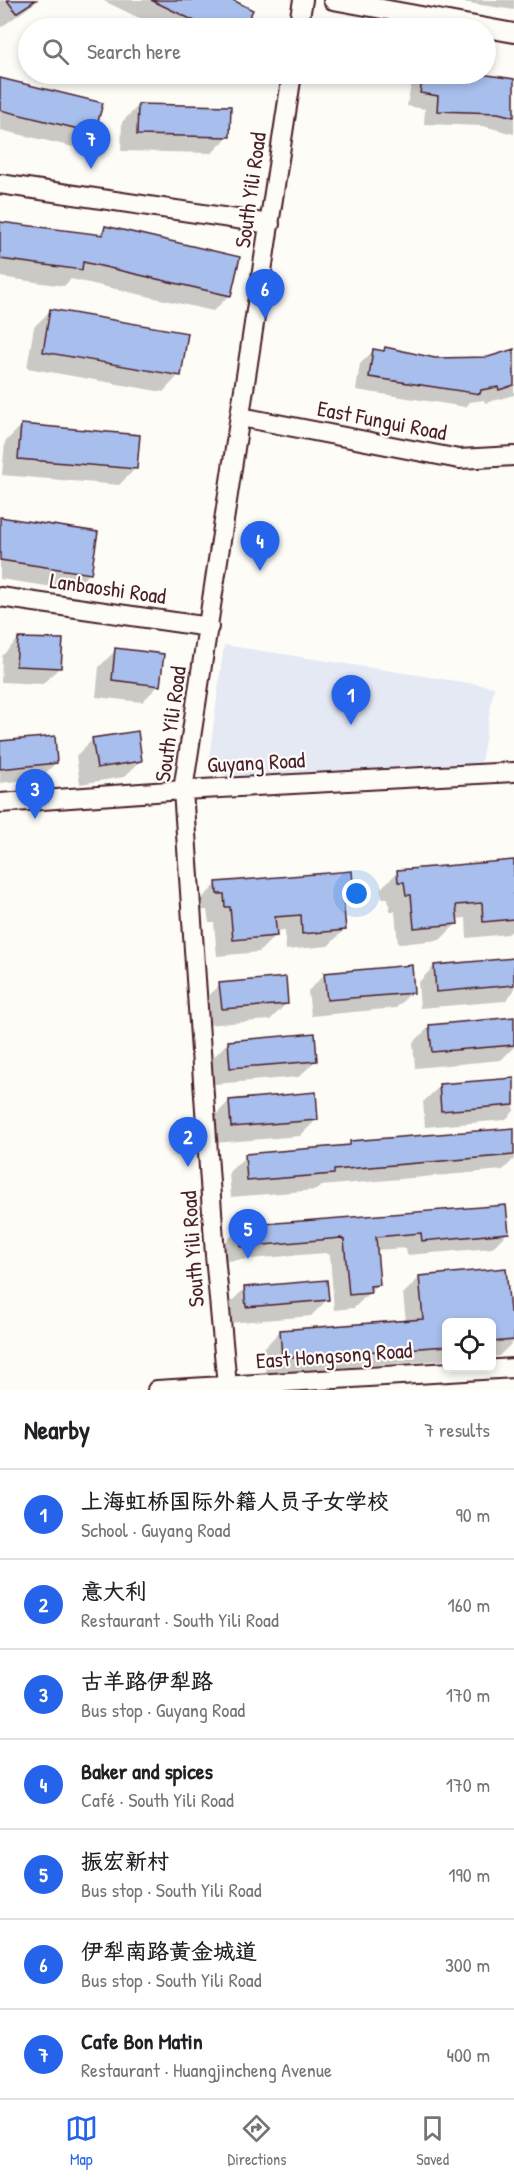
<!DOCTYPE html>
<html lang="en">
<head>
<meta charset="utf-8">
<style>
	:root { --surface:#fff; --page:#f6f6f6; --text:#202124; --muted:#757577; --line:#e0e0e0; --accent:#2563eb }
	body { margin:0; font-family:"Patrick Hand","LXGW WenKai TC",sans-serif; background:var(--page); color:var(--text) }
	.controls { position:absolute; right:18px; bottom:18px; display:grid; overflow:hidden; border-radius:9px; box-shadow:0 3px 9px #0003 }
	.controls button { width:54px; height:54px; display:grid; place-items:center; padding:0; border:0; border-bottom:2px solid var(--line); background:var(--surface); color:var(--text); font:30px sans-serif }
	.you { position:absolute; left:357px; top:894px; width:21px; height:21px; margin:-15px; border:4px solid #fff; border-radius:50%; background:#1a73e8; box-shadow:0 0 0 9px #1a73e833 }
	.badge { display:grid; place-items:center; width:39px; height:39px; border-radius:50%; background:var(--accent); color:#fff; font-size:20px; font-weight:700 }
	.pin { position:absolute; translate:-50% -50px; filter:drop-shadow(0 2px 3px #0008) }
	.pin::after { content:''; position:absolute; top:32px; width:21px; height:18px; background:inherit; clip-path:polygon(0 0,100% 0,50% 100%) }
	.list { margin:0; padding:0; list-style:none }
	h2 { display:flex; justify-content:space-between; align-items:center; height:78px; margin:0; padding:0 24px; font-size:26px }
	h2 small { font-size:20px; font-weight:400; color:var(--muted) }
	.list li { display:grid; grid-template-columns:39px 1fr auto; gap:18px; align-items:center; box-sizing:border-box; height:90px; padding:0 24px; border-top:2px solid var(--line) }
	.list b { display:block; font-size:22px; white-space:nowrap }
	.list p { margin:0; font-size:20px; white-space:nowrap; color:var(--muted) }
	.list em { font-size:20px; font-style:normal; color:var(--muted) }
	.icon { flex:none; width:33px; height:33px; fill:none; stroke:currentColor; stroke-width:2; stroke-linecap:round; stroke-linejoin:round }
	.map { position:relative; flex:none; width:514px; height:1390px; overflow:hidden }
	.search { position:absolute; background:var(--surface); box-shadow:0 3px 9px #0003; left:18px; right:18px; top:18px; height:66px; display:flex; align-items:center; gap:15px; box-sizing:border-box; padding:0 21px; border-radius:33px; color:var(--muted); font-size:22px }
	.sheet { height:708px; background:var(--surface) }
	nav { display:flex; justify-content:space-around; align-items:center; box-sizing:border-box; height:84px; border-top:2px solid var(--line); background:var(--surface); font-size:16px; color:var(--muted) }
	nav a { display:grid; justify-items:center; gap:3px }
	nav .on { color:var(--accent) }
	.map>svg:first-child { display:block }
	.built { fill:#e4e9f4 }
	.shadow { fill:#0003 }
	.building { fill:#a8beec; stroke:#4a1f2b; stroke-width:1.5 }
	.lines { fill:none; stroke-linecap:round; stroke-linejoin:round }
	.minor-casing { stroke:#4a1f2b; stroke-width:22 }
	.minor { stroke:#fdfcf7; stroke-width:18 }
	.labels { text-anchor:middle; stroke-width:4.5; stroke-linejoin:round; paint-order:stroke }
	.street-label { font-size:22px; fill:#4a1f2b; stroke:#fdfcf7 }
</style>
</head>
<body>
<div class="map">
<svg width="514" height="1390" viewBox="0 0 514 1390">
	<rect width="100%" height="100%" fill="#fdfcf7"/>
	<filter id="ink" filterUnits="userSpaceOnUse"><feTurbulence type="fractalNoise" baseFrequency=".0167" numOctaves="2"/><feDisplacementMap in="SourceGraphic" scale="12" xChannelSelector="R" yChannelSelector="G"/><feConvolveMatrix kernelMatrix="1 2 1 2 8 2 1 2 1" color-interpolation-filters="sRGB"/></filter>
	<g filter="url(#ink)">
		<!-- built -->
		<path class="built" d="M 224,645 L 494,687 L 481,763 L 227,776 L 208,766 Z"/>
		<!-- shadow -->
		<path class="shadow" d="M 0,0 L 39,0 L 0,28 Z
			M 102,0 L 230,0 L 251,11 L 242,28 L 160,28 Z
			M 449,0 L 514,0 L 514,10 Z
			M 418,74 L 471,74 L 514,80 L 514,134 L 483,126 L 424,124 L 425,109 L 407,106 L 412,80 Z
			M 0,80 L 94,132 L 78,148 L 0,130 Z
			M 138,106 L 229,136 L 212,153 L 121,151 L 122,122 Z
			M 0,223 L 97,236 L 105,228 L 230,295 L 213,311 L 71,279 L 64,286 L 0,277 Z
			M 51,310 L 179,375 L 163,392 L 27,368 L 34,327 Z
			M 386,349 L 435,360 L 488,358 L 514,351 L 514,395 L 485,403 L 484,400 L 470,402 L 466,407 L 356,390 L 360,364 L 374,350 L 383,352 Z
			M 21,426 L 135,469 L 119,485 L 2,475 L 5,442 Z
			M 0,519 L 90,573 L 73,590 L 0,579 Z
			M 18,639 L 60,667 L 43,684 L 1,682 L 2,656 Z
			M 116,650 L 159,685 L 142,702 L 96,697 L 99,667 Z
			M 92,740 L 141,760 L 124,777 L 80,784 L 76,756 Z
			M 0,742 L 56,763 L 39,779 L 0,783 Z
			M 514,862 L 514,929 L 508,934 L 467,938 L 466,918 L 456,919 L 456,924 L 440,940 L 398,944 L 395,911 L 390,911 L 388,898 L 382,898 L 381,888 L 398,872 Z
			M 352,883 L 347,887 L 348,896 L 342,902 L 344,930 L 328,946 L 286,950 L 285,930 L 275,931 L 275,936 L 259,952 L 217,956 L 214,923 L 209,923 L 207,910 L 201,910 L 200,900 L 217,884 Z
			M 514,959 L 514,991 L 505,1001 L 420,1008 L 418,983 L 434,966 Z
			M 325,974 L 412,992 L 396,1008 L 311,1016 L 308,991 Z
			M 220,984 L 287,1003 L 270,1020 L 206,1025 L 204,1001 Z
			M 514,1019 L 514,1047 L 501,1060 L 415,1068 L 413,1043 L 430,1026 Z
			M 228,1042 L 316,1060 L 299,1077 L 214,1084 L 212,1059 Z
			M 514,1079 L 514,1111 L 505,1120 L 425,1127 L 423,1102 L 440,1086 Z
			M 229,1101 L 317,1119 L 300,1136 L 215,1143 L 213,1118 Z
			M 514,1129 L 514,1159 L 503,1170 L 321,1186 L 316,1190 L 231,1197 L 229,1172 L 246,1156 L 346,1147 L 351,1143 Z
			M 240,1228 L 507,1233 L 492,1248 L 407,1255 L 406,1248 L 375,1250 L 378,1284 L 354,1308 L 334,1310 L 330,1255 L 325,1253 L 226,1261 L 224,1243 Z
			M 420,1277 L 509,1314 L 514,1322 L 514,1341 L 499,1356 L 492,1357 L 492,1322 L 446,1322 L 446,1360 L 266,1373 L 264,1348 L 280,1331 L 406,1322 L 403,1294 Z
			M 244,1289 L 327,1300 L 311,1316 L 229,1323 L 228,1305 Z"/>
		<!-- building -->
		<path class="building" d="M 7,0 L 36,0 L 16,13 Z
			M 151,0 L 233,0 L 253,10 L 244,28 L 209,28 Z
			M 423,74 L 481,74 L 514,79 L 514,117 L 498,113 L 437,111 L 438,96 L 420,93 Z
			M 0,78 L 103,103 L 95,133 L 0,110 Z
			M 138,104 L 231,106 L 230,137 L 137,135 Z
			M 0,222 L 103,235 L 105,226 L 240,257 L 231,296 L 83,262 L 82,270 L 0,259 Z
			M 50,309 L 188,333 L 181,376 L 43,352 Z
			M 385,347 L 435,358 L 488,357 L 514,349 L 514,385 L 499,390 L 498,387 L 481,390 L 480,394 L 369,377 L 373,349 L 384,351 Z
			M 21,424 L 140,435 L 137,469 L 18,459 Z
			M 0,517 L 98,532 L 91,574 L 0,560 Z
			M 18,638 L 63,639 L 61,668 L 16,666 Z
			M 115,648 L 164,654 L 160,686 L 112,680 Z
			M 138,731 L 142,761 L 97,768 L 92,738 Z
			M 55,736 L 57,763 L 0,769 L 0,741 Z
			M 514,860 L 514,919 L 483,922 L 482,903 L 456,905 L 458,924 L 414,928 L 411,895 L 406,895 L 404,882 L 398,882 L 397,870 Z
			M 352,871 L 353,883 L 348,884 L 349,897 L 343,897 L 346,930 L 302,934 L 301,915 L 275,917 L 277,936 L 233,940 L 230,907 L 225,907 L 224,894 L 217,894 L 216,882 Z
			M 514,958 L 514,985 L 436,992 L 434,965 Z
			M 412,965 L 414,993 L 327,1000 L 324,973 Z
			M 286,977 L 288,1004 L 222,1009 L 219,983 Z
			M 514,1017 L 514,1045 L 432,1052 L 429,1025 Z
			M 315,1033 L 317,1061 L 230,1068 L 228,1041 Z
			M 514,1078 L 514,1105 L 441,1111 L 439,1084 Z
			M 316,1092 L 318,1120 L 231,1127 L 229,1100 Z
			M 514,1128 L 514,1155 L 334,1170 L 334,1174 L 247,1181 L 245,1154 L 350,1145 L 350,1141 Z
			M 506,1205 L 509,1233 L 422,1241 L 421,1233 L 376,1237 L 380,1285 L 370,1286 L 371,1293 L 349,1295 L 344,1240 L 341,1238 L 241,1247 L 239,1226 Z
			M 506,1268 L 510,1312 L 514,1312 L 514,1340 L 492,1342 L 492,1323 L 447,1323 L 447,1346 L 282,1358 L 280,1330 L 423,1319 L 419,1276 Z
			M 327,1280 L 329,1300 L 246,1307 L 244,1287 Z"/>
		<g class="lines">
			<!-- minor casing -->
			<g class="minor-casing">
				<path id="minor" d="M 333,0 L 514,33
					M 298,28 L 303,0
					M 0,184 L 270,224
					M 241,417 L 459,459 L 514,456
					M 0,597 L 209,627
					M 0,803 L 183,790 L 514,772
					M 227,1386 L 215,1255 L 183,790 L 292,74
					M 157,1390 L 514,1368"/>
			</g>
			<!-- minor -->
			<use href="#minor" class="minor"/>
		</g>
	</g>
	<g class="labels">
		<!-- street labels -->
		<g class="street-label">
			<text transform="translate(250 190) rotate(-82)" y="8">South Yili Road</text>
			<text transform="translate(382 420) rotate(11)" y="8">East Fungui Road</text>
			<text transform="translate(108 588) rotate(8)" y="8">Lanbaoshi Road</text>
			<text transform="translate(170 724) rotate(-82)" y="8">South Yili Road</text>
			<text transform="translate(256 762) rotate(-3)" y="8">Guyang Road</text>
			<text transform="translate(192 1249) rotate(-94)" y="8">South Yili Road</text>
			<text transform="translate(334 1355) rotate(-4)" y="8">East Hongsong Road</text>
		</g>
	</g>
</svg>
<div class="controls">
<button><svg class="icon" aria-label="locate" viewBox="0 0 24 24"><circle cx="12" cy="12" r="6"/><path d="M12 2v4M12 18v4M2 12h4M18 12h4"/></svg></button>
</div>
<div class="you"></div>
<div class="pin badge" style="left:351px;top:725px">1</div>
<div class="pin badge" style="left:188px;top:1167px">2</div>
<div class="pin badge" style="left:35px;top:819px">3</div>
<div class="pin badge" style="left:260px;top:571px">4</div>
<div class="pin badge" style="left:248px;top:1259px">5</div>
<div class="pin badge" style="left:265px;top:319px">6</div>
<div class="pin badge" style="left:91px;top:169px">7</div>
<div class="search"><svg class="icon" aria-label="search" viewBox="0 0 24 24"><circle cx="10" cy="10" r="6"/><path d="M15 15l6 6"/></svg>Search here</div>
</div>
<section class="sheet">
<h2>Nearby<small>7 results</small></h2>
<ul class="list">
<li><span class="badge">1</span><div><b>上海虹桥国际外籍人员子女学校</b><p>School · Guyang Road</p></div><em>90 m</em></li>
<li><span class="badge">2</span><div><b>意大利</b><p>Restaurant · South Yili Road</p></div><em>160 m</em></li>
<li><span class="badge">3</span><div><b>古羊路伊犁路</b><p>Bus stop · Guyang Road</p></div><em>170 m</em></li>
<li><span class="badge">4</span><div><b>Baker and spices</b><p>Café · South Yili Road</p></div><em>170 m</em></li>
<li><span class="badge">5</span><div><b>振宏新村</b><p>Bus stop · South Yili Road</p></div><em>190 m</em></li>
<li><span class="badge">6</span><div><b>伊犁南路黄金城道</b><p>Bus stop · South Yili Road</p></div><em>300 m</em></li>
<li><span class="badge">7</span><div><b>Cafe Bon Matin</b><p>Restaurant · Huangjincheng Avenue</p></div><em>400 m</em></li>
</ul>
</section>
<nav>
<a class="on"><svg class="icon" aria-label="map" viewBox="0 0 24 24"><path d="M3 6l6-2 6 2 6-2v14l-6 2-6-2-6 2zM9 4v14M15 6v14"/></svg>Map</a>
<a><svg class="icon" aria-label="directions" viewBox="0 0 24 24"><path d="M12 3l9 9-9 9-9-9zM9 14v-3h6M13 9l2 2-2 2"/></svg>Directions</a>
<a><svg class="icon" aria-label="saved" viewBox="0 0 24 24"><path d="M7 4h10v16l-5-4-5 4z"/></svg>Saved</a>
</nav>
</body>
</html>
